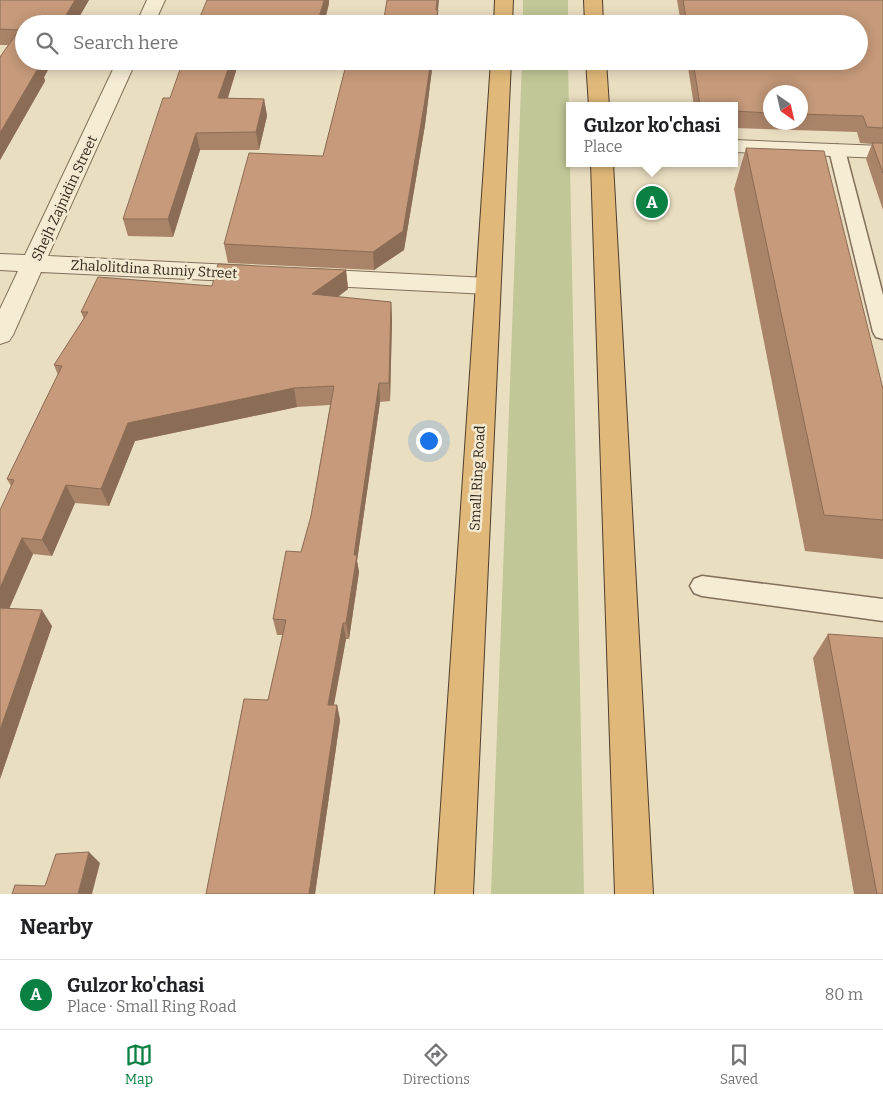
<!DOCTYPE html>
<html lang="en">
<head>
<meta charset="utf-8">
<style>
	:root { --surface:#fff; --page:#f6f6f6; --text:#202124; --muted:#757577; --line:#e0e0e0; --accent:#0b8043 }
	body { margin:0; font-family:Bitter,serif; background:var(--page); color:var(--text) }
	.compass { position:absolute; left:763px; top:85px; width:45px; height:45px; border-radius:50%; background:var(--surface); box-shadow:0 2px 12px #0003; rotate:146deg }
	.you { position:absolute; left:428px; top:440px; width:18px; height:18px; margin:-12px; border:4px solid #fff; border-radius:50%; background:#1a73e8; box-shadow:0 0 0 8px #1a73e833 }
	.badge { display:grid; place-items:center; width:32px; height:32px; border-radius:50%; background:var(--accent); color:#fff; font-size:16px; font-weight:700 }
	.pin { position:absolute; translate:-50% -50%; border:2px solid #fff; box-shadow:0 1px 5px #0006 }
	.popup { position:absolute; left:566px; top:102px; width:172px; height:65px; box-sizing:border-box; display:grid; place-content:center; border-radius:0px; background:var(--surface); filter:drop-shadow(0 1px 4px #0005); font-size:16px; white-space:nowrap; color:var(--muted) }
	.popup b { font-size:19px; color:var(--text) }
	.popup::after { content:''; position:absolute; left:50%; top:100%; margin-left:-10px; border:10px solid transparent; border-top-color:var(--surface) }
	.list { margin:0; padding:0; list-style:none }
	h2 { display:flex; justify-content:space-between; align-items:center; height:65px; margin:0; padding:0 20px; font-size:21px }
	h2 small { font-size:16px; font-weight:400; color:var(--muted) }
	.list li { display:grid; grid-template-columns:32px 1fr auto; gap:15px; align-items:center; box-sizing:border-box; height:70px; padding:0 20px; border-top:1px solid var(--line) }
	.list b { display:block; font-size:19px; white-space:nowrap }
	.list p { margin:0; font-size:16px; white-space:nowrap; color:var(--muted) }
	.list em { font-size:16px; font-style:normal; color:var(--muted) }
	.icon { flex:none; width:28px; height:28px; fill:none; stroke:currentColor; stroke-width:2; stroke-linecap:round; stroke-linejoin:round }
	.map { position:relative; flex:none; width:883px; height:894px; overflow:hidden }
	.search { position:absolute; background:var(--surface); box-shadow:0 2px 12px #0003; left:15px; right:15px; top:15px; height:55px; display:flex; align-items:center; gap:12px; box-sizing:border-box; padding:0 18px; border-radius:28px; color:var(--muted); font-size:19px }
	.sheet { height:135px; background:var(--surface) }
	nav { display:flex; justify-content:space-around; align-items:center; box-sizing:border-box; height:70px; border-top:1px solid var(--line); background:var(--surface); font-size:14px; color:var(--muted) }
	nav a { display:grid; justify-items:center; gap:2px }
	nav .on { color:var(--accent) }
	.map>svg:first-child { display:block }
	.green { fill:#c1c796 }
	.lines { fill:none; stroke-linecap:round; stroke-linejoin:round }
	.service-casing { stroke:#82705a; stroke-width:3 }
	.minor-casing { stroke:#82705a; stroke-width:2 }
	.trunk-casing { stroke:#503e2e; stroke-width:2 }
	.service { fill:#f6ecd4; fill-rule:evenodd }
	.minor { fill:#f6ecd4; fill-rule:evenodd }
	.trunk { fill:#e0b879; fill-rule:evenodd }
	.wall { fill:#aa8469; fill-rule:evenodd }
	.shaded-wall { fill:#8b6c55 }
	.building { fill:#c69a7a; stroke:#8b6c55 }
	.labels { text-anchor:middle; stroke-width:5; stroke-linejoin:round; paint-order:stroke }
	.street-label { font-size:14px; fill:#33281d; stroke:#f2e9d0 }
</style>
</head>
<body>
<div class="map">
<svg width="883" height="894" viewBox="0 0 883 894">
	<rect width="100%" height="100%" fill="#eadec1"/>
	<!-- green -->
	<path class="green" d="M 523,0 L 568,0 L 568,21 L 523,18 Z
		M 522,61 L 568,61 L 584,894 L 491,894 Z"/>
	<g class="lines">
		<!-- service casing -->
		<g class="service-casing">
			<path id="service" d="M 837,145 L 843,147 L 845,150 L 883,295 L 883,339 L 876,337 L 873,332 L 829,150 L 831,147 Z
				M 702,576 L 883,599 L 883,621 L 702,596 L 694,593 L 690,586 L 694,579 Z"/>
		</g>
		<!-- minor casing -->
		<g class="minor-casing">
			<path id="minor" d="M 147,0 L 165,0 L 154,24 L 136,24 Z
				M 117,61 L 136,61 L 48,256 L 252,266 L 260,268 L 264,274 L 260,280 L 252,282 L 41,272 L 13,335 L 9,341 L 0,344 L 0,309 L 18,271 L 0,270 L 0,254 L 25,255 Z
				M 734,140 L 883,146 L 883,158 L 734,152 Z
				M 310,269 L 488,278 L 496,280 L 500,286 L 496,292 L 488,294 L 310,285 L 302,283 L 298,277 L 302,271 Z"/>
		</g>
		<!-- trunk casing -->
		<g class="trunk-casing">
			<path id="trunk" d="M 495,0 L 513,0 L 512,24 L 494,24 Z
				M 584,0 L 602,0 L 603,24 L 585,24 Z
				M 491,61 L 511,61 L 473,894 L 435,894 Z
				M 586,61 L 606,61 L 609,106 L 589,106 Z
				M 591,163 L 613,163 L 653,894 L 615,894 Z"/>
		</g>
		<!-- service -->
		<use href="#service" class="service"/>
		<!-- minor -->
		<use href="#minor" class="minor"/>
		<!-- trunk -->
		<use href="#trunk" class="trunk"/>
	</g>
	<!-- wall -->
	<path class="wall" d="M 0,0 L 89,0 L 75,24 L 24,61 L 53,61 L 44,77 L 45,81 L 0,160 L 0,57 L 9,45 L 0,45 Z
		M 677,0 L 883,0 L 883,210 L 866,159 L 872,144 L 860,143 L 857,132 L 734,128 L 734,106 L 694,106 L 687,61 L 859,61 L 859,24 L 681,24 ZM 770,92 L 800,92 L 800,122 L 770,122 Z
		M 239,61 L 228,98 L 264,99 L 267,116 L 259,150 L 200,150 L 173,237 L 128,236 L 123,219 L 170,98 Z
		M 347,61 L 433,61 L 425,125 L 404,250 L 374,270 L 228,263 L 224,244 L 323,156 Z
		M 746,148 L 883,389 L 883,559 L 805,551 L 734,189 Z
		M 346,270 L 348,289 L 338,297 L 391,302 L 392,321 L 390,401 L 380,402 L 357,561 L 359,572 L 349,639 L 346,639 L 334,705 L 337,705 L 340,720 L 315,894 L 206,894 L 268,700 L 283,635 L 277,635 L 273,619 L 301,552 L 311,516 L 330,405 L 297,407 L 135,441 L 109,506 L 75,503 L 52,556 L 33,554 L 9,608 L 52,626 L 0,779 L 11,486 L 7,479 L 58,375 L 54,365 L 84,319 L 81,312 L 212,286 Z
		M 828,634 L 883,894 L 854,894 L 813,658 Z"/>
	<!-- shaded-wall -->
	<path class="shaded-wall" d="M 75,0 L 89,0 L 75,24 L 61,24 Z
		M 324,0 L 329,0 L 329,4 L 324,24 L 317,24 Z
		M 437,0 L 439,0 L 438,10 L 438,24 L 436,24 L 436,10 Z
		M 38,61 L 53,61 L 44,77 L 45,81 L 0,160 L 0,133 Z
		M 231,61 L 239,61 L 222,116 L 218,98 Z
		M 431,61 L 433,61 L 425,125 L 404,250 L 374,270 L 373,252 Z
		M 264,99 L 267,116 L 259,150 L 256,132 Z
		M 196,133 L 200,150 L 173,237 L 168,219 Z
		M 346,270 L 348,289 L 315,313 L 312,294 Z
		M 391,302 L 392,321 L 390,401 L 389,383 Z
		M 379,383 L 380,402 L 357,561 L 359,572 L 349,639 L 346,623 L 354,555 Z
		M 294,388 L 297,407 L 135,441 L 109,506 L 101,489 L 128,423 Z
		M 66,485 L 75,503 L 52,556 L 42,540 Z
		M 22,538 L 33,554 L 3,623 L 0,620 L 0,588 Z
		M 42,610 L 52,626 L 0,779 L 0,730 Z
		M 343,623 L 346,639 L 331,719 L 328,705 Z
		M 337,705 L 340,720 L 315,894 L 309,894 Z
		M 89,852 L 100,863 L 92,894 L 78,894 Z"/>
	<!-- building -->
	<path class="building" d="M 0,0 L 75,0 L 61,24 L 24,24 L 24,61 L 38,61 L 36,65 L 40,65 L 0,133 L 0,57 L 19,30 L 0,29 Z
		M 207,0 L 324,0 L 317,24 L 197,24 Z
		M 387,0 L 437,0 L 436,10 L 438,10 L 436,24 L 383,24 Z
		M 683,0 L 883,0 L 883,128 L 867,127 L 863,116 L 800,114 L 800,92 L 770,92 L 770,113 L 734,111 L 734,106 L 700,106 L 693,61 L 859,61 L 859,24 L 687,24 Z
		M 183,61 L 231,61 L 218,98 L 264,99 L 256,132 L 196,133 L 168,219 L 123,219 L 163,98 L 170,98 Z
		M 347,61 L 431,61 L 424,106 L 403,231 L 373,252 L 224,244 L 249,153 L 323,156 Z
		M 872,143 L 883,143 L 883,173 Z
		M 746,148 L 824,151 L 883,389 L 883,520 L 824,515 Z
		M 218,264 L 346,270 L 312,294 L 391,302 L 389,383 L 379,383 L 354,555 L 357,555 L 346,623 L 343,623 L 328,705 L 337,705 L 309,894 L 206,894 L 244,699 L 268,700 L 286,620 L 273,619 L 286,551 L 301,552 L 311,516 L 334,386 L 294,388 L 128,423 L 101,489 L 66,485 L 42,540 L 22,538 L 0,588 L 0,510 L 14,480 L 7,479 L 62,366 L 54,365 L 88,312 L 81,312 L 98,277 L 212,286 Z
		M 0,608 L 42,610 L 0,730 Z
		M 828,634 L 883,638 L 883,894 L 877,894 Z
		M 89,852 L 78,894 L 12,894 L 15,885 L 45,886 L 56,854 Z"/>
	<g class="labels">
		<!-- street labels -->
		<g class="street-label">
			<text transform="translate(64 198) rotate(-65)" y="5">Shejh Zajnidin Street</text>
			<text transform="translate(154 269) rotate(3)" y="5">Zhalolitdina Rumiy Street</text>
			<text transform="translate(477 478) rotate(-87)" y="5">Small Ring Road</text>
		</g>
	</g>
</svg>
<svg class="compass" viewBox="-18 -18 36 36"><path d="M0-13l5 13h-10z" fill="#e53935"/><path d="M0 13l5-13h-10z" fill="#757577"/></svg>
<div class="you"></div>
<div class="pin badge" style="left:652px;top:202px">A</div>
<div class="popup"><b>Gulzor ko'chasi</b>Place</div>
<div class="search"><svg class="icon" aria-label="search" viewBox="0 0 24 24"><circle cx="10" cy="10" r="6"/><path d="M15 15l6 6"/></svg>Search here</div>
</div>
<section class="sheet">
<h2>Nearby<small></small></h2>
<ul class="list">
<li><span class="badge">A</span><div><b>Gulzor ko'chasi</b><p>Place · Small Ring Road</p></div><em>80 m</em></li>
</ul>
</section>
<nav>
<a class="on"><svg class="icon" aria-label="map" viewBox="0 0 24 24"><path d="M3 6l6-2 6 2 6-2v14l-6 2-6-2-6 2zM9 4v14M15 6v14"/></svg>Map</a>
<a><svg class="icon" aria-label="directions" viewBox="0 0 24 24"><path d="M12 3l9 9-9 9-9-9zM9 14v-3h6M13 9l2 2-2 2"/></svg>Directions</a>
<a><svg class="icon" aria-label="saved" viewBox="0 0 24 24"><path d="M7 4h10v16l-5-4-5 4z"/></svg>Saved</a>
</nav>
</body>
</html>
